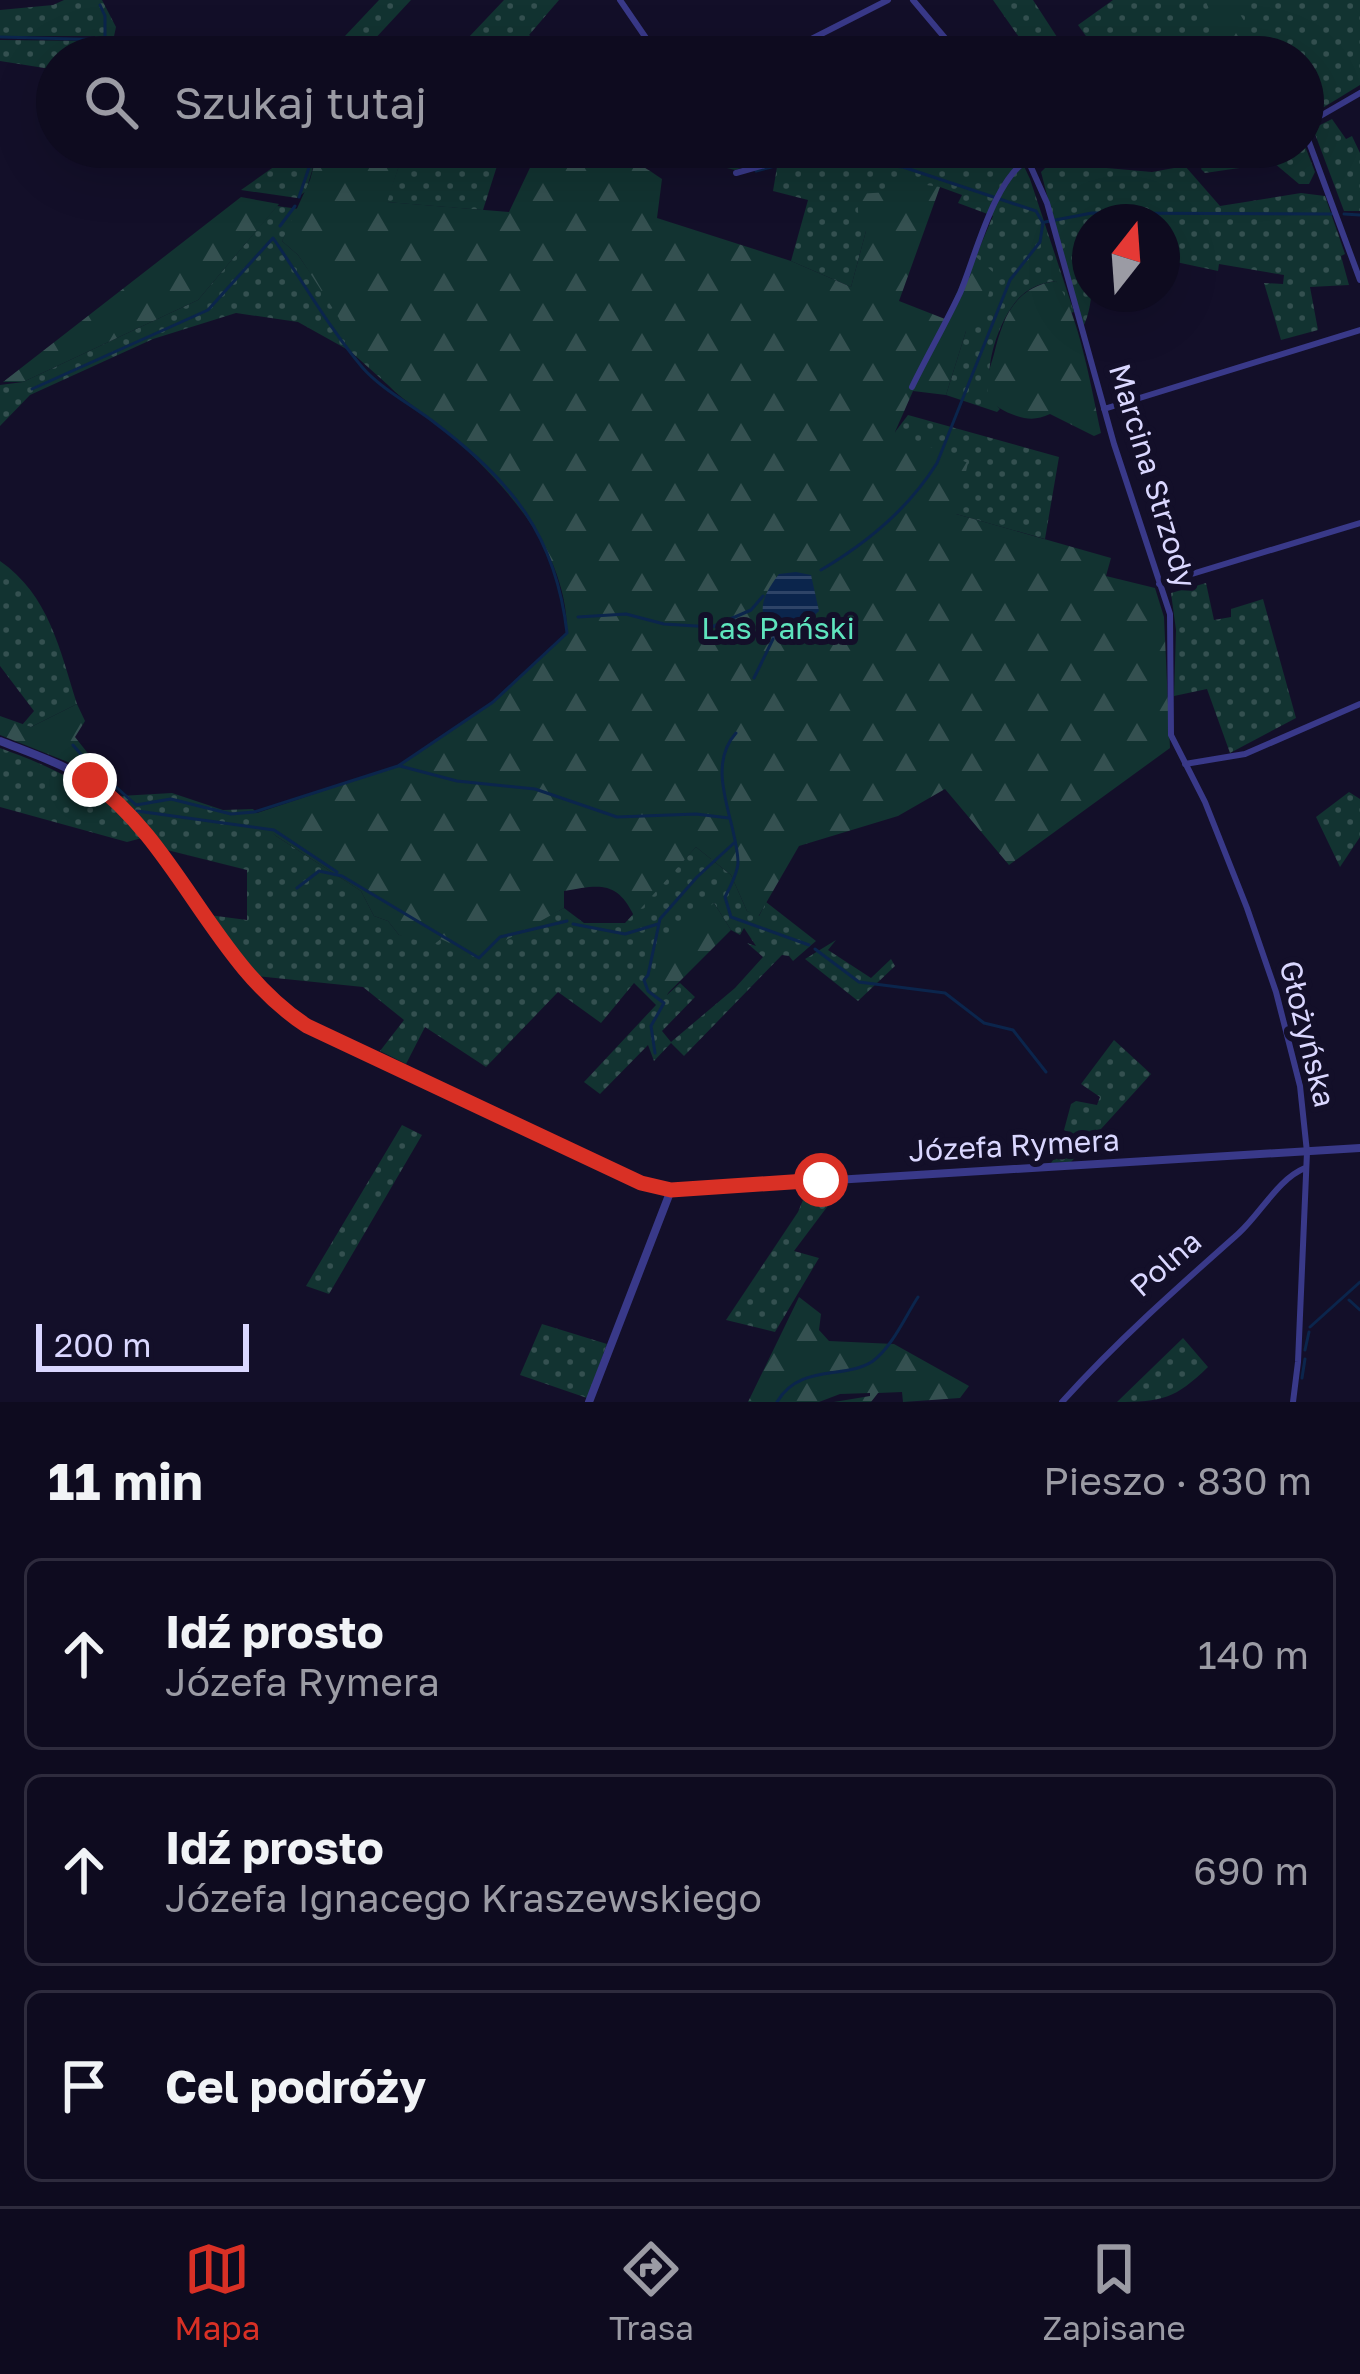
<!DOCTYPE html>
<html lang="pl">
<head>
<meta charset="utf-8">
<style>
	:root { --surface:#0e0b1f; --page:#171428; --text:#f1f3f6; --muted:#9b9ba4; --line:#2e2b3d; --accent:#d93025 }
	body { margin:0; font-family:"Golos Text",sans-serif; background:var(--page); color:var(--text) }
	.compass { position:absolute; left:1072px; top:204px; width:108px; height:108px; border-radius:50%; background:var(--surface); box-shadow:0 12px 48px #0002; rotate:17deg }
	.scale { position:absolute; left:36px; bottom:30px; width:213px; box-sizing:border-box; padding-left:12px; border:6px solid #dad7ff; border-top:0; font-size:33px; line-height:42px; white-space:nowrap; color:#dad7ff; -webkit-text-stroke:9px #130f29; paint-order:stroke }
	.stop { position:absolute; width:36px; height:36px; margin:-27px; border:9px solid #d93025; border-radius:50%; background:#fff }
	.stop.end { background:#d93025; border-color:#fff; box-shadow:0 3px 12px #0008 }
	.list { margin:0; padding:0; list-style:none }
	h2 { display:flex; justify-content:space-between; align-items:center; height:156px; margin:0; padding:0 48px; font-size:51px }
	h2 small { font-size:39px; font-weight:400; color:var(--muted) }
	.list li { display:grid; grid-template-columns:78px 1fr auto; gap:36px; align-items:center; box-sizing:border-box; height:192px; margin:0 24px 24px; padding:0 24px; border:3px solid var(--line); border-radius:18px }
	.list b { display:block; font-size:45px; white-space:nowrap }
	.list p { margin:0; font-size:39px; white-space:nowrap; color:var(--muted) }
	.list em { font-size:39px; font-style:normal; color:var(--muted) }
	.icon { flex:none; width:66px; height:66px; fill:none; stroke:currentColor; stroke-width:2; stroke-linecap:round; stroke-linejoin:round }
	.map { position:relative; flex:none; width:1360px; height:1402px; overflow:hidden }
	.search { position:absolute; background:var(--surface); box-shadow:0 12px 48px #0002; left:36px; right:36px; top:36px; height:132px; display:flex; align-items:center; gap:30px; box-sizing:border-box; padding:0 42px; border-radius:66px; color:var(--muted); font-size:45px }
	.sheet { height:804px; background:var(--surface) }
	nav { display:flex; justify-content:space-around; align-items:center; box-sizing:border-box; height:168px; border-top:3px solid var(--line); background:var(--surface); font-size:33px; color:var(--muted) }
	nav a { display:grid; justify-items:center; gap:6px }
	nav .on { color:var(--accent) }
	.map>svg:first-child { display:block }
	.grass { fill:url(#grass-dots); fill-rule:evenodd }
	.forest { fill:url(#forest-firs) }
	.water { fill:url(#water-rules) }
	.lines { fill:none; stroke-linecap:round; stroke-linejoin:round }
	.stream { stroke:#0b254c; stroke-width:3 }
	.minor { stroke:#393989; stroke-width:6 }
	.tertiary { stroke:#393989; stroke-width:8 }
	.route { stroke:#d93025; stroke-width:15 }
	.labels { text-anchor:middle; stroke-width:12; stroke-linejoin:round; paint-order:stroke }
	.street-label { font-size:30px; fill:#dad7ff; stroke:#130f29 }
	.park-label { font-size:30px; fill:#5ee4bd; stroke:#130f29 }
</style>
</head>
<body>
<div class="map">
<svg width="1360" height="1402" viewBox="0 0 1360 1402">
	<defs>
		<pattern id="grass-dots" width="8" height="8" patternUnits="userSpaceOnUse" patternTransform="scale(3)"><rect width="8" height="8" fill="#123331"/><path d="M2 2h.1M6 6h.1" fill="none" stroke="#345050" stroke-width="1.8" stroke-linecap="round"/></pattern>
		<pattern id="forest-firs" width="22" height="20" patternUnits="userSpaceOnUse" patternTransform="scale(3)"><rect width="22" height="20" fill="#123331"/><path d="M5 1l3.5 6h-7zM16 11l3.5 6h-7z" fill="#345050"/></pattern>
		<pattern id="water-rules" width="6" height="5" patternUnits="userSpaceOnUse" patternTransform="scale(3)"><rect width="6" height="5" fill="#0b254c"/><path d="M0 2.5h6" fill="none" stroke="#2e4467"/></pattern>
	</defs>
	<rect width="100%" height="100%" fill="#130f29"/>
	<!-- grass -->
	<path class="grass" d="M 64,0 L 102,0 L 116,27 L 113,41 L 156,44 L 191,57 L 57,57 L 57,70 L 0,61 L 0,40 L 96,41 L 95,36 L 0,36 L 0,10 L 53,5 Z
		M 379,0 L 411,0 L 358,57 L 330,57 L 328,54 Z
		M 504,0 L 559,0 L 529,35 L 555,54 L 450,57 Z
		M 993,0 L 1033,0 L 1070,57 L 1033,57 Z
		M 1113,0 L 1360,0 L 1360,85 L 1303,120 L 1303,57 L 1101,57 L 1078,25 Z
		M 1332,119 L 1346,139 L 1352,136 L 1360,153 L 1360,211 L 1344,211 L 1315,134 L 1318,126 Z
		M 1303,141 L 1315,172 L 1309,184 L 1299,184 L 1274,163 L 1205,173 L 1201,169 L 1204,164 L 1268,147 L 1303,147 Z
		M 302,147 L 319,147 L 306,191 L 297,198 L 241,190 Z
		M 394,147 L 561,147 L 537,153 L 503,147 L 483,210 L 386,202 L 404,152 Z
		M 714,147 L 1015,147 L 1030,179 L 1074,312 L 1070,313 L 1056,281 C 1042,283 1032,286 1021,296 C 998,317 975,386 1000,409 L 997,412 L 946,395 L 966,331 L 976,256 L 993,216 L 958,203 L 962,195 L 940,187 L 866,231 L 851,287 L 791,261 L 808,200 L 773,191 L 779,155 L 735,170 L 711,164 Z
		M 1050,163 L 1152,172 L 1185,166 L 1220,206 L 1301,193 L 1325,196 L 1345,254 L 1341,256 L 1349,285 L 1310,287 L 1318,330 L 1281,340 L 1264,283 L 1283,284 L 1284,275 L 1219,264 L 1218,271 L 1162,259 L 1162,222 L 1090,222 C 1090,257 1098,300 1082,329 L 1041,172 Z
		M 277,206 L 299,209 L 282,241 L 298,255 L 388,385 L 350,351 L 298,322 L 236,313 L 153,339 L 30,395 L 0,426 L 0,385 L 23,382 L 198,300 Z
		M 908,415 L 1059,457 L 1045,539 L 956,514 L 895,432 Z
		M 0,561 C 49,595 60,650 77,704 L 31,727 L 22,725 L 34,711 L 0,666 Z
		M 1206,583 L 1214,620 L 1231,617 L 1231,609 L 1263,599 L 1296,718 L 1230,753 L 1207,689 L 1174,696 L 1176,630 L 1171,593 Z
		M 0,748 C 58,769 101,790 142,838 L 127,842 L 0,807 Z
		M 1349,792 L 1360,799 L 1360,837 L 1340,867 L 1316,817 Z
		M 172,793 L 223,810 L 253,809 L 276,836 L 361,891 L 374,916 L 388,921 L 399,935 L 441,939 L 528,926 L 564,908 L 584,923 L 625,923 L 696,847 L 731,875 L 747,911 L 759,916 L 766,902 L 816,941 L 793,961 L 789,956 L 782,955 L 684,1056 L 671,1043 L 654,1061 L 648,1045 L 600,1094 L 584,1082 L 656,1005 L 634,983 L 601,1023 L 558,992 L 486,1067 L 425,1027 L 406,1064 L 380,1051 L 404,1020 L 363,987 L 256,976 L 209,915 L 247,920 L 247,870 L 163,849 L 120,796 ZM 714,903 L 731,930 L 740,935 L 744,928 L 756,946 L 747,943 L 763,957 L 735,988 L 671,1042 L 662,1031 L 695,997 L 680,983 L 667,995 Z
		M 836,940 L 828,950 L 871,978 L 891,959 L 895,966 L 858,1001 L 805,959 Z
		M 1114,1040 L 1151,1074 L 1071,1162 L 1051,1163 L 1071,1134 L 1064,1130 L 1071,1104 L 1076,1101 L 1097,1105 L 1100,1097 L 1081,1084 Z
		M 402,1125 L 422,1135 L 329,1294 L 306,1286 Z
		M 842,1187 L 794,1251 L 819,1258 L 775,1332 L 726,1320 L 798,1212 L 808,1188 Z
		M 542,1324 L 607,1344 L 587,1398 L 520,1375 Z
		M 1183,1338 L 1208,1367 C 1175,1399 1162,1402 1117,1402 Z"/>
	<!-- forest -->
	<path class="forest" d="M 1205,0 L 1231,0 L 1267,57 L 1231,57 Z
		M 319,147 L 394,147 L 404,151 L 387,202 L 509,212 L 537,153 C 590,139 619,149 662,179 L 657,218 L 791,261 L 851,287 L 866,231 L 859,226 L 857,194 L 889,192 L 899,181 L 940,187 L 899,301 L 945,319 L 974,255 L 994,273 L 982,320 L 966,331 L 946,395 L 913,391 L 895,432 L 968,463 L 956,514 L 1111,558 L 1106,576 L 1155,588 L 1164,617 L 1170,748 L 1009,865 L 945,789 L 898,816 L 799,846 L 758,917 L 747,911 L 731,875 L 696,847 L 634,916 C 617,880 599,885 564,891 L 564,908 L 477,956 L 441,939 L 433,945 L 399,935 L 388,921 L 374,916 L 361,891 L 276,836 L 254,814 L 398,766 L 493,702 L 567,633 C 568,551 504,483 447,432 C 429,415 405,403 388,385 C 358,353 325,294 298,255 L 282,241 L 310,180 Z
		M 241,197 L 279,204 L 198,300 L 23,382 L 3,382 Z
		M 1056,281 C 1079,313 1092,392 1101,433 L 1094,436 L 1050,414 C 1037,420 1028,420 1014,415 C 1006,412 995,407 991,400 C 982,385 990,369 994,354 C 1003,318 1014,287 1056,281 Z
		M 77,704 L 85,721 L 75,737 L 94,761 L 93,772 L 0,735 L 0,716 L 31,727 Z
		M 714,903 L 731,930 L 666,995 C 649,982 656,967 659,948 Z
		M 799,1297 L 821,1314 L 819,1330 L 829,1341 L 894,1344 L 969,1386 L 960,1398 L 903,1402 L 902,1392 L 878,1393 L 871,1402 L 834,1402 L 870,1396 L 870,1393 L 840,1394 L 819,1402 L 748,1402 Z"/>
	<!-- water -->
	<path class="water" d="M 796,572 L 811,575 L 819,611 L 801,628 L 773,639 C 757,611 760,599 779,574 Z"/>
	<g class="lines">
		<!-- stream -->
		<path class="stream" d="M 100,5 L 105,16 L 105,57
			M 0,37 L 150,41 L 196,57
			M 589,147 L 678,151
			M 690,151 L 722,150 L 743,165
			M 756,171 L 809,157 L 903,167 L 1036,211 L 1043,223
			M 299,197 L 316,147
			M 1344,214 L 1360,215
			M 1045,222 L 1092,213 L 1332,214
			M 280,226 L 295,206
			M 32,389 L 208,310 L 273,238 C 302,280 329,328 362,367 C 381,389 412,405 435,423 C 512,481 556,536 567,633 L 493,702 L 398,766 L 254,812 L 231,814 L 171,799 L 136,805 L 105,777
			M 821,570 C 867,543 909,508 937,463 L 1010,280 L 1040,242 L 1043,223
			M 578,617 L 626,614 L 664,624 L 712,627 L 751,610 L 763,596
			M 754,678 L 773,639
			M 736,733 C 704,769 737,821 738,862 C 738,873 730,887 725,897 L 731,917 L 809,945
			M 73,745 L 91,766
			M 400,766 L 457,781 L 535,789 L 617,817 L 696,814 L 729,818
			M 137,811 L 274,830 L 337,872
			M 297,888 L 319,871 L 342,876 L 479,958 L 500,937 L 567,921
			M 573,924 L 625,934 L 658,924
			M 815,949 L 859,982 L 945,993 L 984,1023 L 1013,1030 L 1046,1072
			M 655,1053 L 651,1026 L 664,1003 L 648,991 L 644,980 L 648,975 L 660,919 L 697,877 L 734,843
			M 1349,1300 L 1360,1310
			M 1310,1327 L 1360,1282
			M 1305,1350 L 1309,1332
			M 1302,1378 L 1305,1359
			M 777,1402 C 800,1363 845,1380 873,1361 C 892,1347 905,1317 918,1297"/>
		<!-- minor -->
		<path class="minor" d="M 620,0 L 659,57
			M 913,0 L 961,57
			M 776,57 L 888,0
			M 1360,93 L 1303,126 L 1360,280
			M 1022,147 L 1047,203 L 1114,444 L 1170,614 L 1171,735 L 1205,802 L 1247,908 L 1276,992 L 1300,1086 L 1307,1152 L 1298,1362 L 1293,1402
			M 1029,159 C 1055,152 1088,163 1114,164 C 1159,165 1204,159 1247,147
			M 736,173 L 830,147
			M 912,387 C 927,356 945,325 960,293 C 975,258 994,178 1029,159
			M 1104,409 L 1360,330
			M 1159,584 L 1360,523
			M 1185,764 L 1245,754 L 1360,704
			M 1062,1402 C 1117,1341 1177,1288 1239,1233 C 1261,1213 1278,1179 1305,1168"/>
		<!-- tertiary -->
		<path class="tertiary" d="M 0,741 C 38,756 76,768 108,794 C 183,855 214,957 291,1016 L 641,1183 L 671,1190 L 1360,1148
			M 589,1402 L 671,1190"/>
	</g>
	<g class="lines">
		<!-- route -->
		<path class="route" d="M 90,780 C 180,845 213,965 307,1026 L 641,1183 L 671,1190 L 821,1180"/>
	</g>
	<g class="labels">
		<!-- street labels -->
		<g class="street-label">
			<text transform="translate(1152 476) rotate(73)" y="10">Marcina Strzody</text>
			<text transform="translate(1307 1034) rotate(76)" y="10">Głożyńska</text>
			<text transform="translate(1014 1146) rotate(-3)" y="10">Józefa Rymera</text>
			<text transform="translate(1166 1264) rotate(-41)" y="10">Polna</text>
		</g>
		<!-- park labels -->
		<g class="park-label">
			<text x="778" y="639">Las Pański</text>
		</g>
	</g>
</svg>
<svg class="compass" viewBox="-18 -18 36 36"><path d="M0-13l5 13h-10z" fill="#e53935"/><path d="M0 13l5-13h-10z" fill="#9b9ba4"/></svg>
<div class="scale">200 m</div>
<div class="stop" style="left:821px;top:1180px"></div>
<div class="stop end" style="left:90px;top:780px"></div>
<div class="search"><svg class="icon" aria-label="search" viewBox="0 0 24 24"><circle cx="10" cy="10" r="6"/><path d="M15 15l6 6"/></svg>Szukaj tutaj</div>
</div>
<section class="sheet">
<h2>11 min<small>Pieszo · 830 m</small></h2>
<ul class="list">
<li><svg class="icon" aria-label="ahead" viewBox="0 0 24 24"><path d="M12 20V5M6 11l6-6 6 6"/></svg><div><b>Idź prosto</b><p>Józefa Rymera</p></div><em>140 m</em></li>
<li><svg class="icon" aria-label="ahead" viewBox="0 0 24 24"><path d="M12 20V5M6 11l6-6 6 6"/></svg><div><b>Idź prosto</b><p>Józefa Ignacego Kraszewskiego</p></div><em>690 m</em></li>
<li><svg class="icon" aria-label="arrive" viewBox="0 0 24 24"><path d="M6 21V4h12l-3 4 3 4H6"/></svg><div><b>Cel podróży</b></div></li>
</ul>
</section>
<nav>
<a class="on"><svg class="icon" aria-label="map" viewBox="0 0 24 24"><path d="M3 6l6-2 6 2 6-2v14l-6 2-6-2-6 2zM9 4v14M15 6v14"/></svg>Mapa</a>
<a><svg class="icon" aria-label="directions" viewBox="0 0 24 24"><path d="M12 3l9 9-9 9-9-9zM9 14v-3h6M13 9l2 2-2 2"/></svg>Trasa</a>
<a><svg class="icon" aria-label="saved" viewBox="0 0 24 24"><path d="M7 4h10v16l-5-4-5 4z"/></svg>Zapisane</a>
</nav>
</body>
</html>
